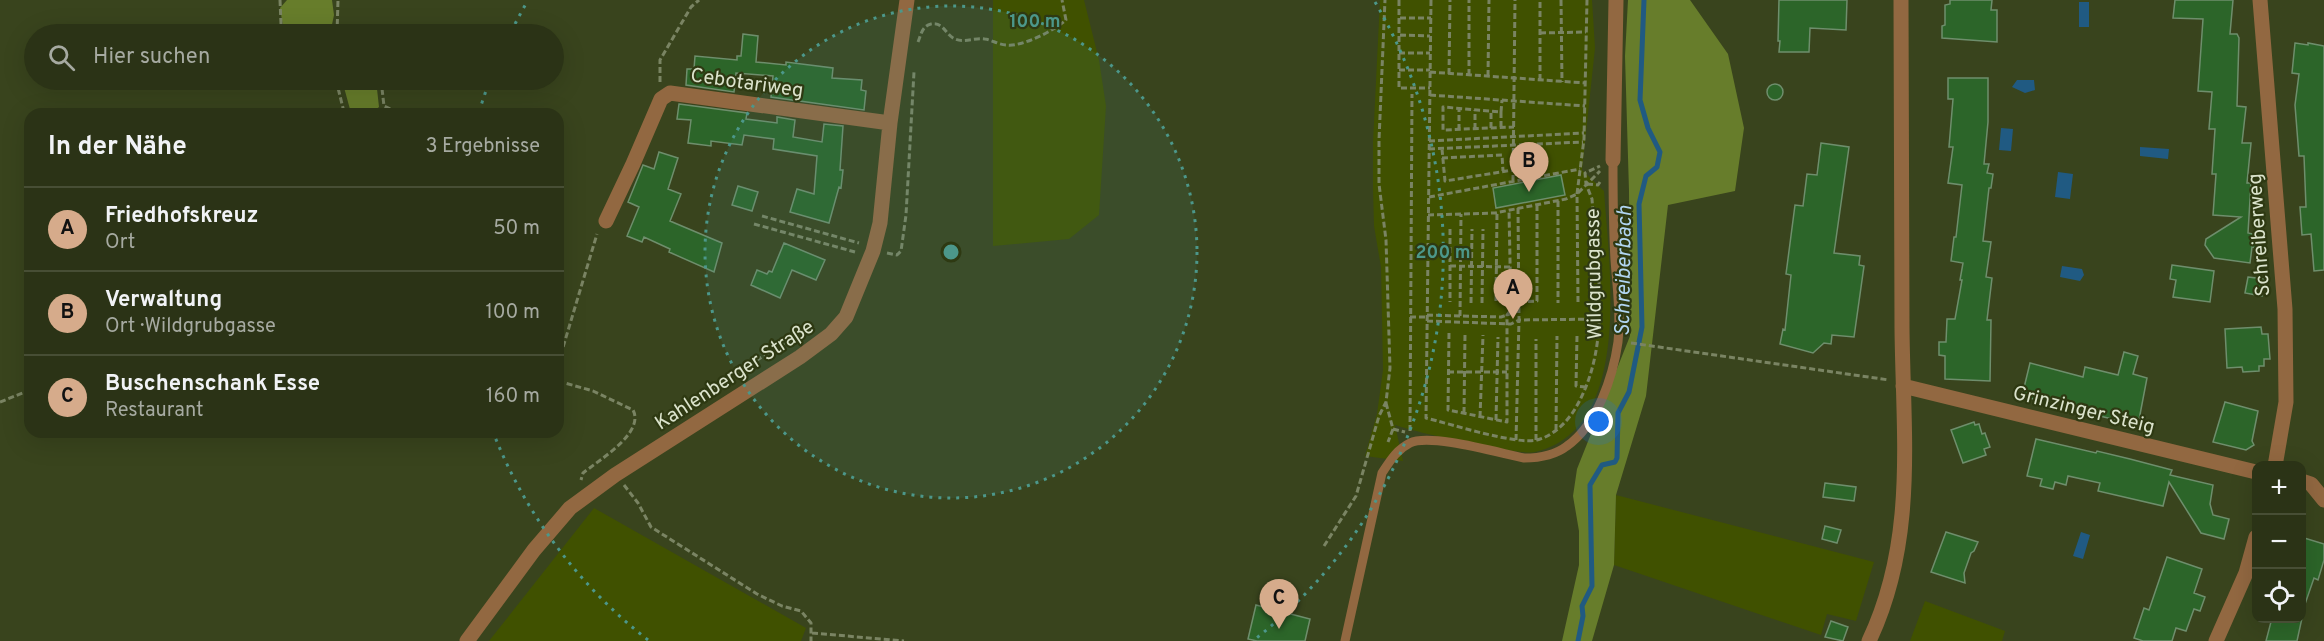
<!DOCTYPE html>
<html lang="de">
<head>
<meta charset="utf-8">
<style>
	:root { --surface:#2b3316; --page:#373f23; --text:#f1f3f6; --muted:#a6aaa1; --line:#474e35; --accent:#d6ab8b }
	body { margin:0; font-family:Overpass,sans-serif; background:var(--page); color:var(--text) }
	.controls { position:absolute; right:18px; bottom:18px; display:grid; overflow:hidden; border-radius:12px; box-shadow:0 6px 24px #0002 }
	.controls button { width:54px; height:54px; display:grid; place-items:center; padding:0; border:0; border-bottom:2px solid var(--line); background:var(--surface); color:var(--text); font:30px sans-serif }
	.you { position:absolute; left:1599px; top:422px; width:21px; height:21px; margin:-15px; border:4px solid #fff; border-radius:50%; background:#1a73e8; box-shadow:0 0 0 9px #1a73e833 }
	.badge { display:grid; place-items:center; width:39px; height:39px; border-radius:50%; background:var(--accent); color:#111; font-size:20px; font-weight:700 }
	.pin { position:absolute; translate:-50% -50px; filter:drop-shadow(0 2px 3px #0008) }
	.pin::after { content:''; position:absolute; top:32px; width:21px; height:18px; background:inherit; clip-path:polygon(0 0,100% 0,50% 100%) }
	.list { margin:0; padding:0; list-style:none }
	h2 { display:flex; justify-content:space-between; align-items:center; height:78px; margin:0; padding:0 24px; font-size:26px }
	h2 small { font-size:20px; font-weight:400; color:var(--muted) }
	.list li { display:grid; grid-template-columns:39px 1fr auto; gap:18px; align-items:center; box-sizing:border-box; height:84px; padding:0 24px; border-top:2px solid var(--line) }
	.list b { display:block; font-size:22px; white-space:nowrap }
	.list p { margin:0; font-size:20px; white-space:nowrap; color:var(--muted) }
	.list em { font-size:20px; font-style:normal; color:var(--muted) }
	.icon { flex:none; width:33px; height:33px; fill:none; stroke:currentColor; stroke-width:2; stroke-linecap:round; stroke-linejoin:round }
	.map { position:relative; flex:none; width:2324px; height:641px; overflow:hidden }
	.search { position:absolute; background:var(--surface); box-shadow:0 6px 24px #0002; left:24px; top:24px; width:540px; height:66px; display:flex; align-items:center; gap:15px; box-sizing:border-box; padding:0 21px; border-radius:33px; color:var(--muted); font-size:22px }
	.panel { position:absolute; background:var(--surface); box-shadow:0 6px 24px #0002; left:24px; top:108px; width:540px; height:330px; border-radius:18px }
	.map>svg:first-child { display:block }
	.green { fill:#405100 }
	.forest { fill:#677d2b }
	.water { fill:#205a82 }
	.lines { fill:none; stroke-linecap:round; stroke-linejoin:round }
	.stream { stroke:#205a82; stroke-width:5 }
	.building { fill:#2c6529; stroke:#6e8e6c; stroke-width:1.5 }
	.path { stroke:#7a8463; stroke-width:3; stroke-dasharray:6 3; stroke-linecap:butt }
	.service { stroke:#926841; stroke-width:9 }
	.minor { stroke:#926841; stroke-width:15 }
	.ring { fill:none; stroke:#4c978a; stroke-width:3; stroke-dasharray:3 6 }
	.labels { text-anchor:middle; stroke-width:4.5; stroke-linejoin:round; paint-order:stroke }
	.street-label { font-size:20px; fill:#dbe3cc; stroke:#2e3912 }
	.water-label { font-size:21px; font-style:italic; fill:#b1d5f2; stroke:#2e3912 }
	.centre { fill:#4c978a; stroke:#2e3912; stroke-width:3 }
	.ring-label { font-size:18px; text-anchor:middle; font-weight:bold; fill:#4c978a; stroke:#2e3912; stroke-width:4.5; stroke-linejoin:round; paint-order:stroke }
</style>
</head>
<body>
<div class="map">
<svg width="2324" height="641" viewBox="0 0 2324 641">
	<rect width="100%" height="100%" fill="#39441d"/>
	<!-- green -->
	<path class="green" d="M 993,0 L 1084,0 L 1099,60 L 1106,106 L 1099,215 L 1069,239 L 993,246 Z
		M 1380,0 L 1592,0 L 1595,48 L 1582,170 L 1604,191 C 1609,265 1634,430 1535,452 C 1520,456 1414,432 1395,425 L 1403,461 L 1365,456 L 1377,414 L 1383,370 L 1381,267 L 1374,226 L 1373,189 L 1373,142 Z
		M 1616,495 L 1874,562 L 1856,621 L 1827,614 L 1821,635 L 1614,565 Z
		M 594,508 L 806,628 L 801,641 L 489,641 Z
		M 1925,601 L 2005,631 L 2002,641 L 1910,641 Z"/>
	<!-- forest -->
	<path class="forest" d="M 287,0 L 332,0 L 334,15 L 330,34 L 292,34 L 292,32 L 284,32 L 280,8 Z
		M 1628,0 L 1690,0 L 1728,54 L 1744,128 L 1735,191 L 1668,205 L 1646,396 L 1616,495 L 1614,565 L 1592,641 L 1562,641 L 1579,565 L 1579,531 L 1573,496 L 1577,469 L 1630,336 L 1629,191 L 1625,56 Z
		M 342,80 L 376,80 L 379,107 L 370,114 L 349,114 L 351,113 Z"/>
	<!-- water -->
	<path class="water" d="M 2079,2 L 2089,2 L 2089,27 L 2079,27 Z
		M 2017,80 L 2034,80 L 2035,90 L 2025,93 L 2012,87 Z
		M 2001,128 L 2013,129 L 2011,151 L 1999,150 Z
		M 2140,147 L 2169,149 L 2168,159 L 2140,156 Z
		M 2058,172 L 2073,174 L 2070,199 L 2055,197 Z
		M 2062,266 L 2082,269 L 2084,275 L 2080,281 L 2060,277 Z
		M 2081,532 L 2090,535 L 2083,559 L 2073,556 Z"/>
	<g class="lines">
		<!-- stream -->
		<path class="stream" d="M 1578,641 L 1583,616 L 1582,606 L 1592,586 L 1590,485 L 1602,465 L 1615,462 L 1617,458 L 1618,413 L 1629,392 L 1642,327 L 1639,204 L 1646,176 L 1657,167 L 1660,152 L 1648,128 L 1640,100 L 1644,0"/>
	</g>
	<!-- building -->
	<path class="building" d="M 1779,0 L 1847,0 L 1846,30 L 1810,28 L 1809,52 L 1779,52 L 1780,41 L 1778,41 Z
		M 1950,0 L 1992,0 L 1991,10 L 1997,10 L 1997,42 L 1942,38 L 1942,26 L 1945,25 L 1945,5 L 1950,4 Z
		M 2175,0 L 2233,0 L 2230,34 L 2237,34 L 2239,38 L 2237,106 L 2246,107 L 2242,143 L 2251,143 L 2247,183 L 2251,183 L 2248,233 L 2258,235 L 2256,248 L 2252,247 L 2250,263 L 2214,258 L 2205,245 L 2206,239 L 2241,217 L 2213,215 L 2216,174 L 2212,174 L 2215,129 L 2209,129 L 2212,92 L 2198,91 L 2203,19 L 2173,18 Z
		M 743,34 L 758,36 L 756,62 L 786,65 L 786,62 L 833,68 L 832,78 L 862,80 L 861,90 L 866,91 L 864,110 L 771,97 L 773,76 L 736,73 L 734,92 L 686,85 L 687,69 L 694,69 L 695,56 L 737,60 L 737,56 L 741,56 Z
		M 2295,43 L 2308,45 L 2308,43 L 2324,46 L 2324,270 L 2314,271 L 2311,234 L 2302,235 L 2300,207 L 2306,207 L 2304,156 L 2299,156 L 2295,105 L 2299,74 L 2292,73 Z
		M 1948,78 L 1988,78 L 1988,122 L 1984,164 L 1989,164 L 1987,173 L 1993,174 L 1991,188 L 1989,188 L 1983,241 L 1991,242 L 1986,277 L 1992,278 L 1987,320 L 1991,320 L 1990,381 L 1945,379 L 1945,356 L 1939,355 L 1939,342 L 1946,342 L 1947,319 L 1955,319 L 1962,280 L 1960,280 L 1963,263 L 1951,261 L 1954,237 L 1956,237 L 1962,185 L 1948,183 L 1953,147 L 1949,147 L 1953,99 L 1948,99 Z
		M1767 92a8 8 0 1 1 16 0a8 8 0 1 1-16 0Z
		M 679,104 L 747,113 L 746,119 L 777,123 L 777,117 L 795,120 L 793,137 L 822,142 L 824,124 L 843,126 L 840,170 L 843,170 L 841,188 L 839,187 L 829,223 L 790,212 L 797,189 L 814,194 L 817,156 L 773,149 L 774,139 L 744,135 L 742,145 L 711,141 L 711,146 L 688,143 L 691,120 L 677,119 Z
		M 1821,143 L 1849,147 L 1834,253 L 1860,256 L 1859,265 L 1864,266 L 1854,337 L 1832,335 L 1831,344 L 1824,343 L 1813,353 L 1780,344 L 1783,329 L 1785,330 L 1791,275 L 1786,274 L 1795,205 L 1803,206 L 1807,174 L 1817,175 Z
		M 659,152 L 678,158 L 668,189 L 681,194 L 670,221 L 722,243 L 714,272 L 669,252 L 670,249 L 644,237 L 642,242 L 627,236 L 639,207 L 628,202 L 643,165 L 654,169 Z
		M 1561,175 L 1565,195 L 1496,208 L 1493,188 Z
		M 738,186 L 758,192 L 752,211 L 732,205 Z
		M 784,243 L 825,260 L 816,280 L 792,270 L 780,298 L 751,285 L 757,270 L 767,274 L 769,271 L 772,272 Z
		M 2172,265 L 2214,271 L 2210,302 L 2173,297 L 2176,280 L 2170,279 Z
		M 2248,277 L 2264,279 L 2262,296 L 2245,293 Z
		M 2261,327 L 2262,334 L 2268,334 L 2270,359 L 2264,359 L 2264,366 L 2259,366 L 2259,371 L 2243,372 L 2242,367 L 2227,368 L 2225,329 Z
		M 2124,352 L 2138,356 L 2133,374 L 2147,378 L 2138,425 L 2074,410 L 2075,406 L 2042,398 L 2041,401 L 2022,396 L 2030,363 L 2083,377 L 2085,367 L 2118,375 Z
		M 2225,402 L 2258,411 L 2252,441 L 2254,445 L 2246,450 L 2213,442 Z
		M 1974,422 L 1975,425 L 1979,424 L 1982,434 L 1985,433 L 1990,447 L 1984,449 L 1986,455 L 1963,463 L 1951,430 Z
		M 2036,439 L 2096,453 L 2097,451 L 2130,459 L 2172,470 L 2170,475 L 2213,485 L 2210,504 L 2213,515 L 2229,519 L 2224,539 L 2201,533 L 2169,482 L 2163,506 L 2098,491 L 2100,483 L 2068,476 L 2066,485 L 2055,482 L 2053,489 L 2040,486 L 2042,479 L 2027,476 Z
		M 1825,483 L 1856,487 L 1854,501 L 1823,497 Z
		M 1825,526 L 1841,530 L 1837,543 L 1822,539 Z
		M 1946,532 L 1978,542 L 1974,551 L 1971,553 L 1964,573 L 1965,583 L 1931,572 Z
		M 2301,537 L 2324,544 L 2324,560 L 2318,580 L 2314,578 L 2304,607 L 2301,607 Z
		M 2167,557 L 2202,569 L 2194,593 L 2205,597 L 2200,611 L 2194,609 L 2186,631 L 2176,628 L 2172,641 L 2143,641 L 2134,638 L 2144,608 L 2149,610 Z
		M 1256,605 L 1310,619 L 1305,641 L 1257,641 L 1248,639 Z
		M 2272,618 L 2302,618 L 2297,641 L 2266,641 Z
		M 1831,621 L 1848,627 L 1843,641 L 1825,637 Z"/>
	<g class="lines">
		<!-- path -->
		<path class="path" d="M 280,0 L 281,24
			M 1399,0 L 1399,88 L 1430,88
			M 1431,0 L 1426,418 C 1451,424 1515,445 1537,440 C 1553,436 1567,422 1575,409 C 1613,345 1597,269 1592,199 L 1586,184 L 1585,173 L 1600,166
			M 1561,0 L 1562,82
			M 1400,18 L 1431,18
			M 1540,33 L 1586,32
			M 337,34 L 338,0
			M 1400,35 L 1430,36
			M 918,42 C 921,35 922,26 931,24 C 943,22 945,33 953,38 C 963,44 975,37 985,39 C 992,40 999,45 1007,45 C 1022,47 1055,30 1066,20 L 1062,0
			M 1399,53 L 1430,53
			M 1399,70 L 1430,70
			M 1430,72 L 1585,83
			M 1449,74 L 1450,0
			M 1469,75 L 1469,0
			M 1488,76 L 1489,0
			M 336,80 L 344,112 L 340,114
			M 381,80 L 384,106 L 401,114
			M 1540,80 L 1540,0
			M 660,82 L 660,60 L 691,7 L 699,0
			M 1430,95 L 1585,106
			M 1501,112 L 1502,100
			M 1501,127 L 1501,112 L 1443,107 L 1443,130 L 1514,127
			M 1491,128 L 1491,112
			M 1475,129 L 1475,110
			M 1459,130 L 1459,108
			M 1429,141 L 1584,133
			M 1429,149 L 1583,142
			M 1442,149 L 1445,181 L 1513,170
			M 1442,158 L 1502,155 L 1503,171
			M 1513,181 L 1515,0
			M 1587,184 L 1598,185 L 1600,182
			M 1429,197 L 1580,169
			M 1558,201 L 1558,303
			M 1518,208 L 1519,320 L 1600,319
			M 1428,215 L 1495,213 L 1566,199 L 1577,194 L 1600,171
			M 762,216 L 859,243
			M 754,224 L 855,252
			M 1450,229 L 1450,302
			M 887,253 L 897,255 L 901,251 L 906,215 L 914,72
			M 1450,266 L 1510,267
			M 1496,301 L 1497,213
			M 1519,302 L 1537,301 L 1537,205
			M 1578,302 L 1577,194 L 1584,139 L 1587,0
			M 1471,303 L 1472,229
			M 1482,303 L 1483,229
			M 1427,315 L 1501,317 L 1519,311
			M 1460,316 L 1461,214
			M 1410,317 L 1427,317
			M 1427,321 L 1511,324 L 1519,320 L 1516,440
			M 1449,333 L 1448,410 L 1507,422 L 1507,315 L 1511,310 L 1509,210
			M 1577,336 L 1576,386 L 1586,387
			M 1631,343 L 1889,380
			M 558,364 L 597,234
			M 1448,372 L 1507,372
			M 558,381 L 593,391 L 633,410 C 645,433 599,460 583,473 L 581,480
			M 0,402 L 30,390
			M 1386,403 L 1393,429 L 1388,442
			M 1464,413 L 1465,334
			M 1480,417 L 1483,335
			M 1496,420 L 1498,337
			M 660,427 L 734,374 L 798,335
			M 1393,429 L 1405,432
			M 1556,430 L 1557,336
			M 1410,431 L 1412,94
			M 211,433 L 211,432
			M 1536,440 L 1536,339
			M 624,485 L 638,503 L 651,527 L 757,594 L 782,606 L 801,611 L 811,623 L 811,641
			M 1324,546 L 1356,496 L 1379,416 L 1386,402 L 1390,368 L 1386,240 L 1379,184 L 1379,140 L 1385,0
			M 812,633 L 904,641"/>
		<!-- service -->
		<path class="service" d="M 1345,641 L 1382,473 C 1390,461 1396,450 1410,443 C 1430,433 1499,453 1524,458 C 1539,458 1554,456 1567,446 C 1597,425 1613,377 1618,342 C 1621,315 1617,287 1615,260 C 1613,226 1613,193 1613,160"/>
		<!-- minor -->
		<path class="minor" d="M 2260,0 L 2285,309 L 2286,402 L 2275,466
			M 1613,160 L 1616,0
			M 606,221 L 633,164 L 661,99 L 670,93 L 890,123
			M 1903,386 L 2256,472
			M 2302,481 L 2311,484 L 2324,500
			M 467,641 L 534,550 L 570,508 L 615,475 L 800,357 L 831,334 L 846,317 L 873,251 L 880,223 L 890,123 L 907,0
			M 1869,641 C 1917,540 1903,435 1902,328 C 1902,219 1901,109 1901,0
			M 2216,641 L 2246,573 L 2256,537"/>
	</g>
	<!-- distance rings -->
	<circle cx="951" cy="252" r="246" fill="#4c978a" fill-opacity=".12"/>
	<g class="ring">
		<circle cx="951" cy="252" r="246"/>
		<path d="M648 640A492 492 0 0 1 493 432M479 112A492 492 0 0 1 490 80M511 32A492 492 0 0 1 527 2M1375 2A492 492 0 0 1 1254 640"/>
	</g>
	<g class="labels">
		<!-- street labels -->
		<g class="street-label">
			<text transform="translate(747 82) rotate(8)" y="7">Cebotariweg</text>
			<text transform="translate(2258 235) rotate(-94)" y="7">Schreiberweg</text>
			<text transform="translate(1593 274) rotate(-91)" y="7">Wildgrubgasse</text>
			<text transform="translate(734 374) rotate(-33)" y="7">Kahlenberger Straße</text>
			<text transform="translate(2084 409) rotate(14)" y="7">Grinzinger Steig</text>
		</g>
		<!-- water labels -->
		<g class="water-label">
			<text transform="translate(1623 271) rotate(-89)" y="7">Schreiberbach</text>
		</g>
	</g>
	<circle cx="951" cy="252" r="9" class="centre"/>
	<g class="ring-label">
		<text x="1035" y="27">100 m</text>
		<text x="1443" y="258">200 m</text>
	</g>
</svg>
<div class="controls">
<button>+</button>
<button>−</button>
<button><svg class="icon" aria-label="locate" viewBox="0 0 24 24"><circle cx="12" cy="12" r="6"/><path d="M12 2v4M12 18v4M2 12h4M18 12h4"/></svg></button>
</div>
<div class="you"></div>
<div class="pin badge" style="left:1513px;top:319px">A</div>
<div class="pin badge" style="left:1529px;top:192px">B</div>
<div class="pin badge" style="left:1279px;top:629px">C</div>
<div class="search"><svg class="icon" aria-label="search" viewBox="0 0 24 24"><circle cx="10" cy="10" r="6"/><path d="M15 15l6 6"/></svg>Hier suchen</div>
<section class="panel">
<h2>In der Nähe<small>3 Ergebnisse</small></h2>
<ul class="list">
<li><span class="badge">A</span><div><b>Friedhofskreuz</b><p>Ort</p></div><em>50 m</em></li>
<li><span class="badge">B</span><div><b>Verwaltung</b><p>Ort · Wildgrubgasse</p></div><em>100 m</em></li>
<li><span class="badge">C</span><div><b>Buschenschank Esse</b><p>Restaurant</p></div><em>160 m</em></li>
</ul>
</section>
</div>
</body>
</html>
